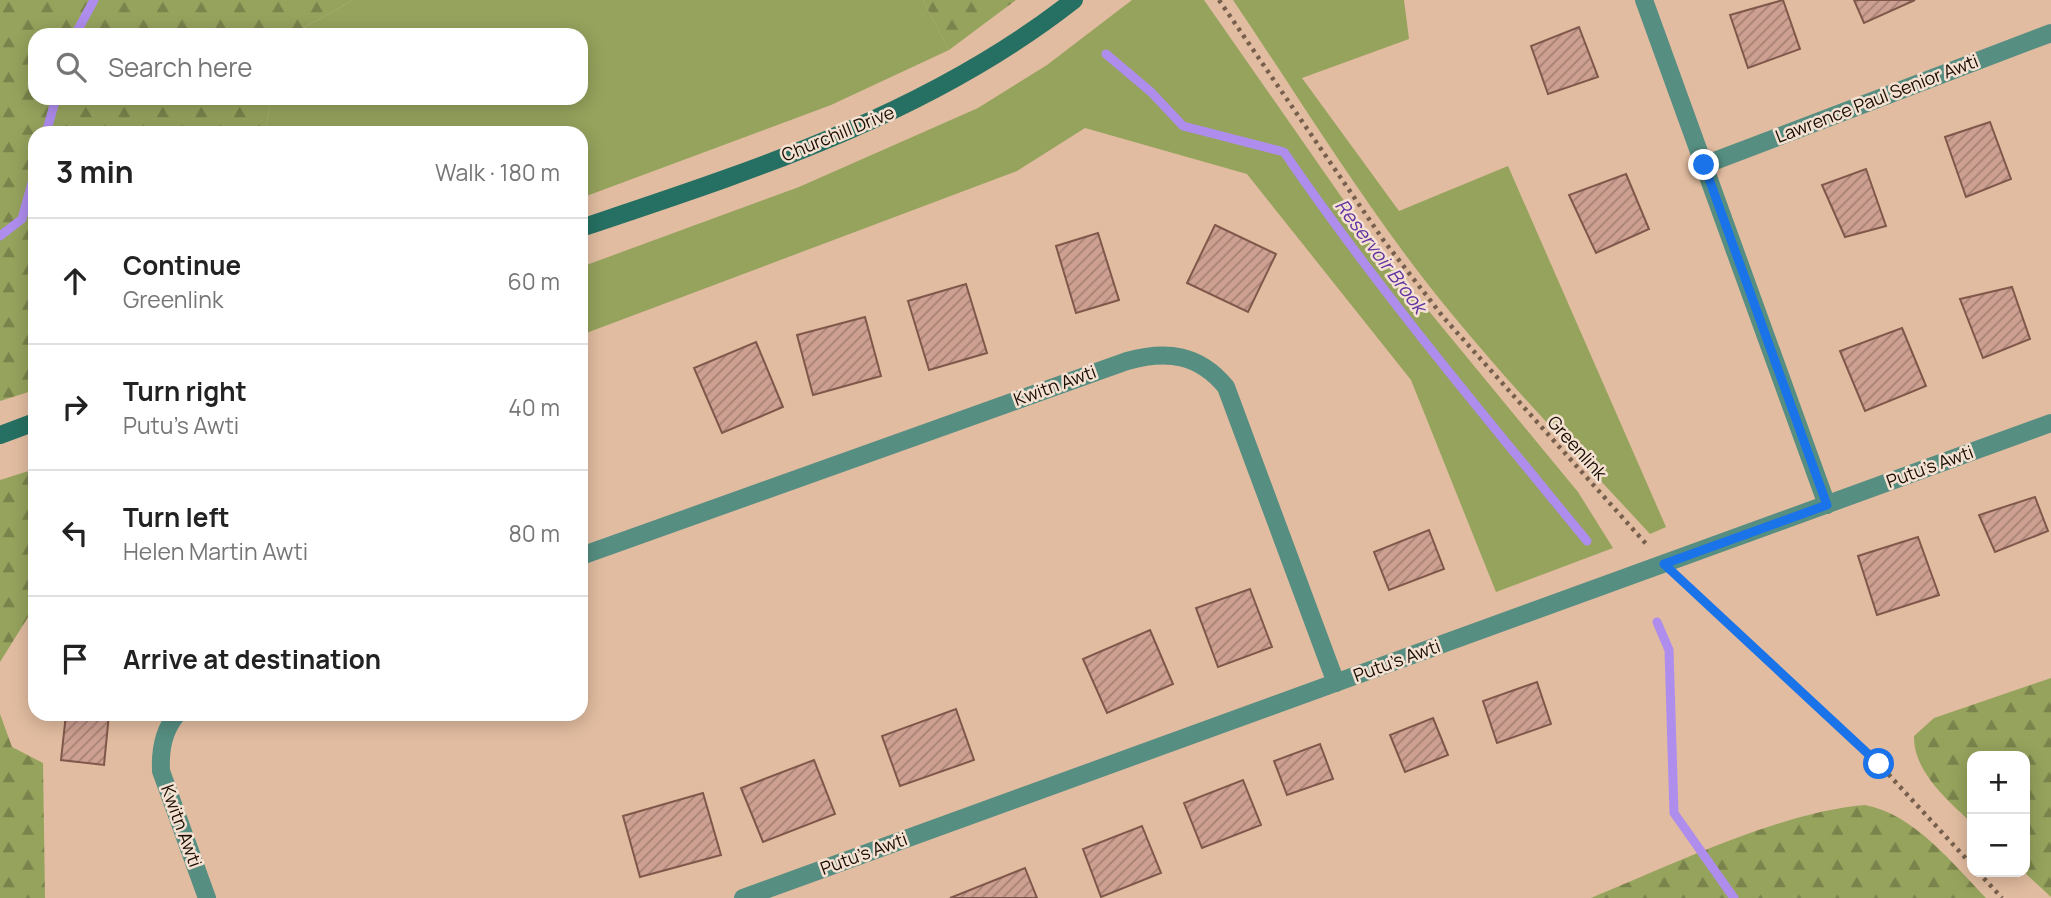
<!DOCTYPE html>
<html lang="en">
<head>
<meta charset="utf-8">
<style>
	:root { --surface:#fff; --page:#f2f2f2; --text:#222; --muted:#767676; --line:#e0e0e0 }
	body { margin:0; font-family:Manrope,sans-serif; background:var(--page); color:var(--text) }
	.controls { position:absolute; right:21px; bottom:21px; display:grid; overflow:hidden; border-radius:14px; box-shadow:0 4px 18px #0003 }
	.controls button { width:63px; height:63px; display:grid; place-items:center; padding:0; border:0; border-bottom:2px solid var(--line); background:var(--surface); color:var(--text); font:35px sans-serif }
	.stop { position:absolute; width:21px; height:21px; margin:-16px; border:5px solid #1a73e8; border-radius:50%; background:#fff }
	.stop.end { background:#1a73e8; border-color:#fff; box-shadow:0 2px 7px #0008 }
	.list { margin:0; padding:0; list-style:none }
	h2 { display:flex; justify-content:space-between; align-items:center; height:91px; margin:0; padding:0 28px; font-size:30px }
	h2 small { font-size:23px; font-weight:400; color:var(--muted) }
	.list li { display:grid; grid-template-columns:46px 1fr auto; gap:21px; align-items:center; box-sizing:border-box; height:126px; padding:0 28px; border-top:2px solid var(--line) }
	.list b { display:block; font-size:26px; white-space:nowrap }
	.list p { margin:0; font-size:23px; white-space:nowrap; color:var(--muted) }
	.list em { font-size:23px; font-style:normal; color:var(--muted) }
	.icon { flex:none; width:38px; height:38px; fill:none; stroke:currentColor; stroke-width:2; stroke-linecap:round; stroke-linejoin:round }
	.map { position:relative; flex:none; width:2051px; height:898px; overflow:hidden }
	.search { position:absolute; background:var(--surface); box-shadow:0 4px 18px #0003; left:28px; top:28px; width:560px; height:77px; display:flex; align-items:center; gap:18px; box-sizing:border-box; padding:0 24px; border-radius:21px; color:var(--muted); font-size:26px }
	.panel { position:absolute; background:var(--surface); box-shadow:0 4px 18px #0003; left:28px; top:126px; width:560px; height:595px; border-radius:21px }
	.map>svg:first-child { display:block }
	.green { fill:#95a35d }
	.forest { fill:url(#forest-firs) }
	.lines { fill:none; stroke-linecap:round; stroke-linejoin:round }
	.stream { stroke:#ae8ded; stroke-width:9 }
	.building { fill:url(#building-hatch); stroke:#80584b; stroke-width:2 }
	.path { stroke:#765f4d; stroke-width:4.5; stroke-dasharray:3.5 5; stroke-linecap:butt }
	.minor { stroke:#568e82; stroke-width:18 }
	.secondary { stroke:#257062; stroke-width:18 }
	.route { stroke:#1a73e8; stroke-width:9 }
	.labels { text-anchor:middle; stroke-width:5; stroke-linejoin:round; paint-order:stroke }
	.street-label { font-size:18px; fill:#1a0e05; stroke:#f4e1d2 }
	.water-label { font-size:19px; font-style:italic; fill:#6234a2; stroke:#f4e1d2 }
</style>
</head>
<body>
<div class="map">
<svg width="2051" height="898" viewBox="0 0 2051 898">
	<defs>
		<pattern id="forest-firs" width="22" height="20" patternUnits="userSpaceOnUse" patternTransform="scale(1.75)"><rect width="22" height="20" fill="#95a35d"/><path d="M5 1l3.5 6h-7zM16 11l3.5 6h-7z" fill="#79834b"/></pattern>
		<pattern id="building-hatch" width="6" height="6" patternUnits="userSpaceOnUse" patternTransform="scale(1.75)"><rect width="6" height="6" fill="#cda091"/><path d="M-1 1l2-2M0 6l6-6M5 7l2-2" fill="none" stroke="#a68174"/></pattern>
	</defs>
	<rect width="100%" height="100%" fill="#e1bca0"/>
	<!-- green -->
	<path class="green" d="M 353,0 L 923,0 L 949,50 L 831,105 L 581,198 L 581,133 L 265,133 L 271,98 L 581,98 L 581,35 L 298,35 L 305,27 Z
		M 1132,0 L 1204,0 L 1377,248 L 1578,492 L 1613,548 L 1496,592 L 1411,380 L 1247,174 L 1085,128 L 1017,171 L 581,335 L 581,267 L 799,187 L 978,108 L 1047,65 Z
		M 1233,0 L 1404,0 L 1409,39 L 1302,78 L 1399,211 L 1508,166 L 1666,527 L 1650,534 C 1583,461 1514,390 1451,313 C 1370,215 1304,105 1233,0 Z"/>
	<!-- forest -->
	<path class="forest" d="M 0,0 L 353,0 L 305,27 L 298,35 L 35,35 L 35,98 L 271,98 L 265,133 L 35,133 L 35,390 L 0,401 Z
		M 923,0 L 1016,0 L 949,50 Z
		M 35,469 L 35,606 L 0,662 L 0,480 Z
		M 2051,678 L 2051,897 L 2024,872 L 2025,756 L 1972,756 L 1972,823 C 1948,801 1913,771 1914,736 L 1934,718 Z
		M 0,714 L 12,747 L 43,763 L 45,898 L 0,898 Z
		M 1865,805 C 1914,814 1953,864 1986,898 L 1591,898 C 1672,865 1780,812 1865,805 Z"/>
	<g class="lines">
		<!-- stream -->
		<path class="stream" d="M 75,35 L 94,0
			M 1106,54 L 1151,92 L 1183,126 L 1284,152 C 1377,288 1483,414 1587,541
			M 46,133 L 56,98
			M 0,236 L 22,219 L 35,172
			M 1657,622 L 1669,650 L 1674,813 L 1734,898"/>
	</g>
	<!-- building -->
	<path class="building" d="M 1783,0 L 1800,49 L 1748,68 L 1730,15 Z
		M 1854,0 L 1915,0 L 1864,23 Z
		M 1579,27 L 1598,77 L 1548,94 L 1531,46 Z
		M 1990,122 L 2011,179 L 1966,197 L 1945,137 Z
		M 1866,169 L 1886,226 L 1845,237 L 1822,185 Z
		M 1626,174 L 1649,229 L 1596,253 L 1569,195 Z
		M 1215,225 L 1276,254 L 1248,312 L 1187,283 Z
		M 1098,233 L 1119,300 L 1076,313 L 1056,246 Z
		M 966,284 L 987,353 L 929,370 L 908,301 Z
		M 2012,287 L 2030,339 L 1983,358 L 1960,299 Z
		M 865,317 L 881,376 L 813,395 L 797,335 Z
		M 1902,328 L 1926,386 L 1865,411 L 1840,351 Z
		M 756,342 L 783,407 L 722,433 L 694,368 Z
		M 2035,497 L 2048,531 L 1995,552 L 1979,515 Z
		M 1429,530 L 1444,569 L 1389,590 L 1374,552 Z
		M 1918,537 L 1939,595 L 1877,615 L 1858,556 Z
		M 1250,589 L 1272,647 L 1218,667 L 1196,608 Z
		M 1150,630 L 1173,684 L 1107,713 L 1083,659 Z
		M 1537,682 L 1551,724 L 1497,743 L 1483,701 Z
		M 956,709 L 974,760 L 900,786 L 882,736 Z
		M 66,714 L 109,714 L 104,765 L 61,760 Z
		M 1433,718 L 1448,755 L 1405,772 L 1390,735 Z
		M 1320,744 L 1333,779 L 1287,795 L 1274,761 Z
		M 814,760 L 835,814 L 763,842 L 741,788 Z
		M 1243,780 L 1261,825 L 1202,848 L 1184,803 Z
		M 703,793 L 721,855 L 640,877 L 623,816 Z
		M 1142,826 L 1161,873 L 1101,897 L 1083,849 Z
		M 1025,868 L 1037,898 L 950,898 Z"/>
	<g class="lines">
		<!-- path -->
		<path class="path" d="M 1219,0 L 1384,241 L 1444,318 L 1648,546
			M 1684,582 L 1879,764 L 1972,865
			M 1978,872 L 2002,898"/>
		<!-- minor -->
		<path class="minor" d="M 1644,0 L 1827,505
			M 1704,165 L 2051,33
			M 581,556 L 1127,361 C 1167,350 1199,354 1226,387 L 1336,683
			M 177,714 C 163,731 160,750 161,771 L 207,898
			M 743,898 L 2051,423"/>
		<!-- secondary -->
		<path class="secondary" d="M 581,228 C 754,170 929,114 1074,0
			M 0,435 L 35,422"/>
	</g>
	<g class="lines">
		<!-- route -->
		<path class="route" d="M 1704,165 L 1827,505 L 1664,564 L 1879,764"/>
	</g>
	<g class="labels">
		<!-- street labels -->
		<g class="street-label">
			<text transform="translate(1877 99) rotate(-21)" y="6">Lawrence Paul Senior Awti</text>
			<text transform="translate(838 134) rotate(-22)" y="6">Churchill Drive</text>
			<text transform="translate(1055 386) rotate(-20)" y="6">Kwitn Awti</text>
			<text transform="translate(1577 448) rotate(48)" y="6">Greenlink</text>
			<text transform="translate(1930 467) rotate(-20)" y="6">Putu's Awti</text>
			<text transform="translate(1397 661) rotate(-20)" y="6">Putu's Awti</text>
			<text transform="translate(181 826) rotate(70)" y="6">Kwitn Awti</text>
			<text transform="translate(864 854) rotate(-20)" y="6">Putu's Awti</text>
		</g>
		<!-- water labels -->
		<g class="water-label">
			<text transform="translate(1381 256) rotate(53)" y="7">Reservoir Brook</text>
		</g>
	</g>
</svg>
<div class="controls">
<button>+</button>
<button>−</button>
</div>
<div class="stop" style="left:1879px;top:764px"></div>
<div class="stop end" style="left:1704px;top:165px"></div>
<div class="search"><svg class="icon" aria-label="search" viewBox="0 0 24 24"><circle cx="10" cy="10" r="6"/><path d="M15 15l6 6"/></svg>Search here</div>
<section class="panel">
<h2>3 min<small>Walk · 180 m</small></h2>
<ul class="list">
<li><svg class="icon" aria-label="ahead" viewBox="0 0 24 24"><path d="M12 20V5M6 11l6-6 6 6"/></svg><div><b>Continue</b><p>Greenlink</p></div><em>60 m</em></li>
<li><svg class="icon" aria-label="right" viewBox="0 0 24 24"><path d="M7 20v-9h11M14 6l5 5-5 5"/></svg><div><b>Turn right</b><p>Putu's Awti</p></div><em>40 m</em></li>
<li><svg class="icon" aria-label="left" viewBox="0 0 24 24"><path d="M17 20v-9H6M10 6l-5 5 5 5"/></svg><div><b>Turn left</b><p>Helen Martin Awti</p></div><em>80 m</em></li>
<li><svg class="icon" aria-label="arrive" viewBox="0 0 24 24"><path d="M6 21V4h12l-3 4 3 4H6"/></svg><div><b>Arrive at destination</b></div></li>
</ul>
</section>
</div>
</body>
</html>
